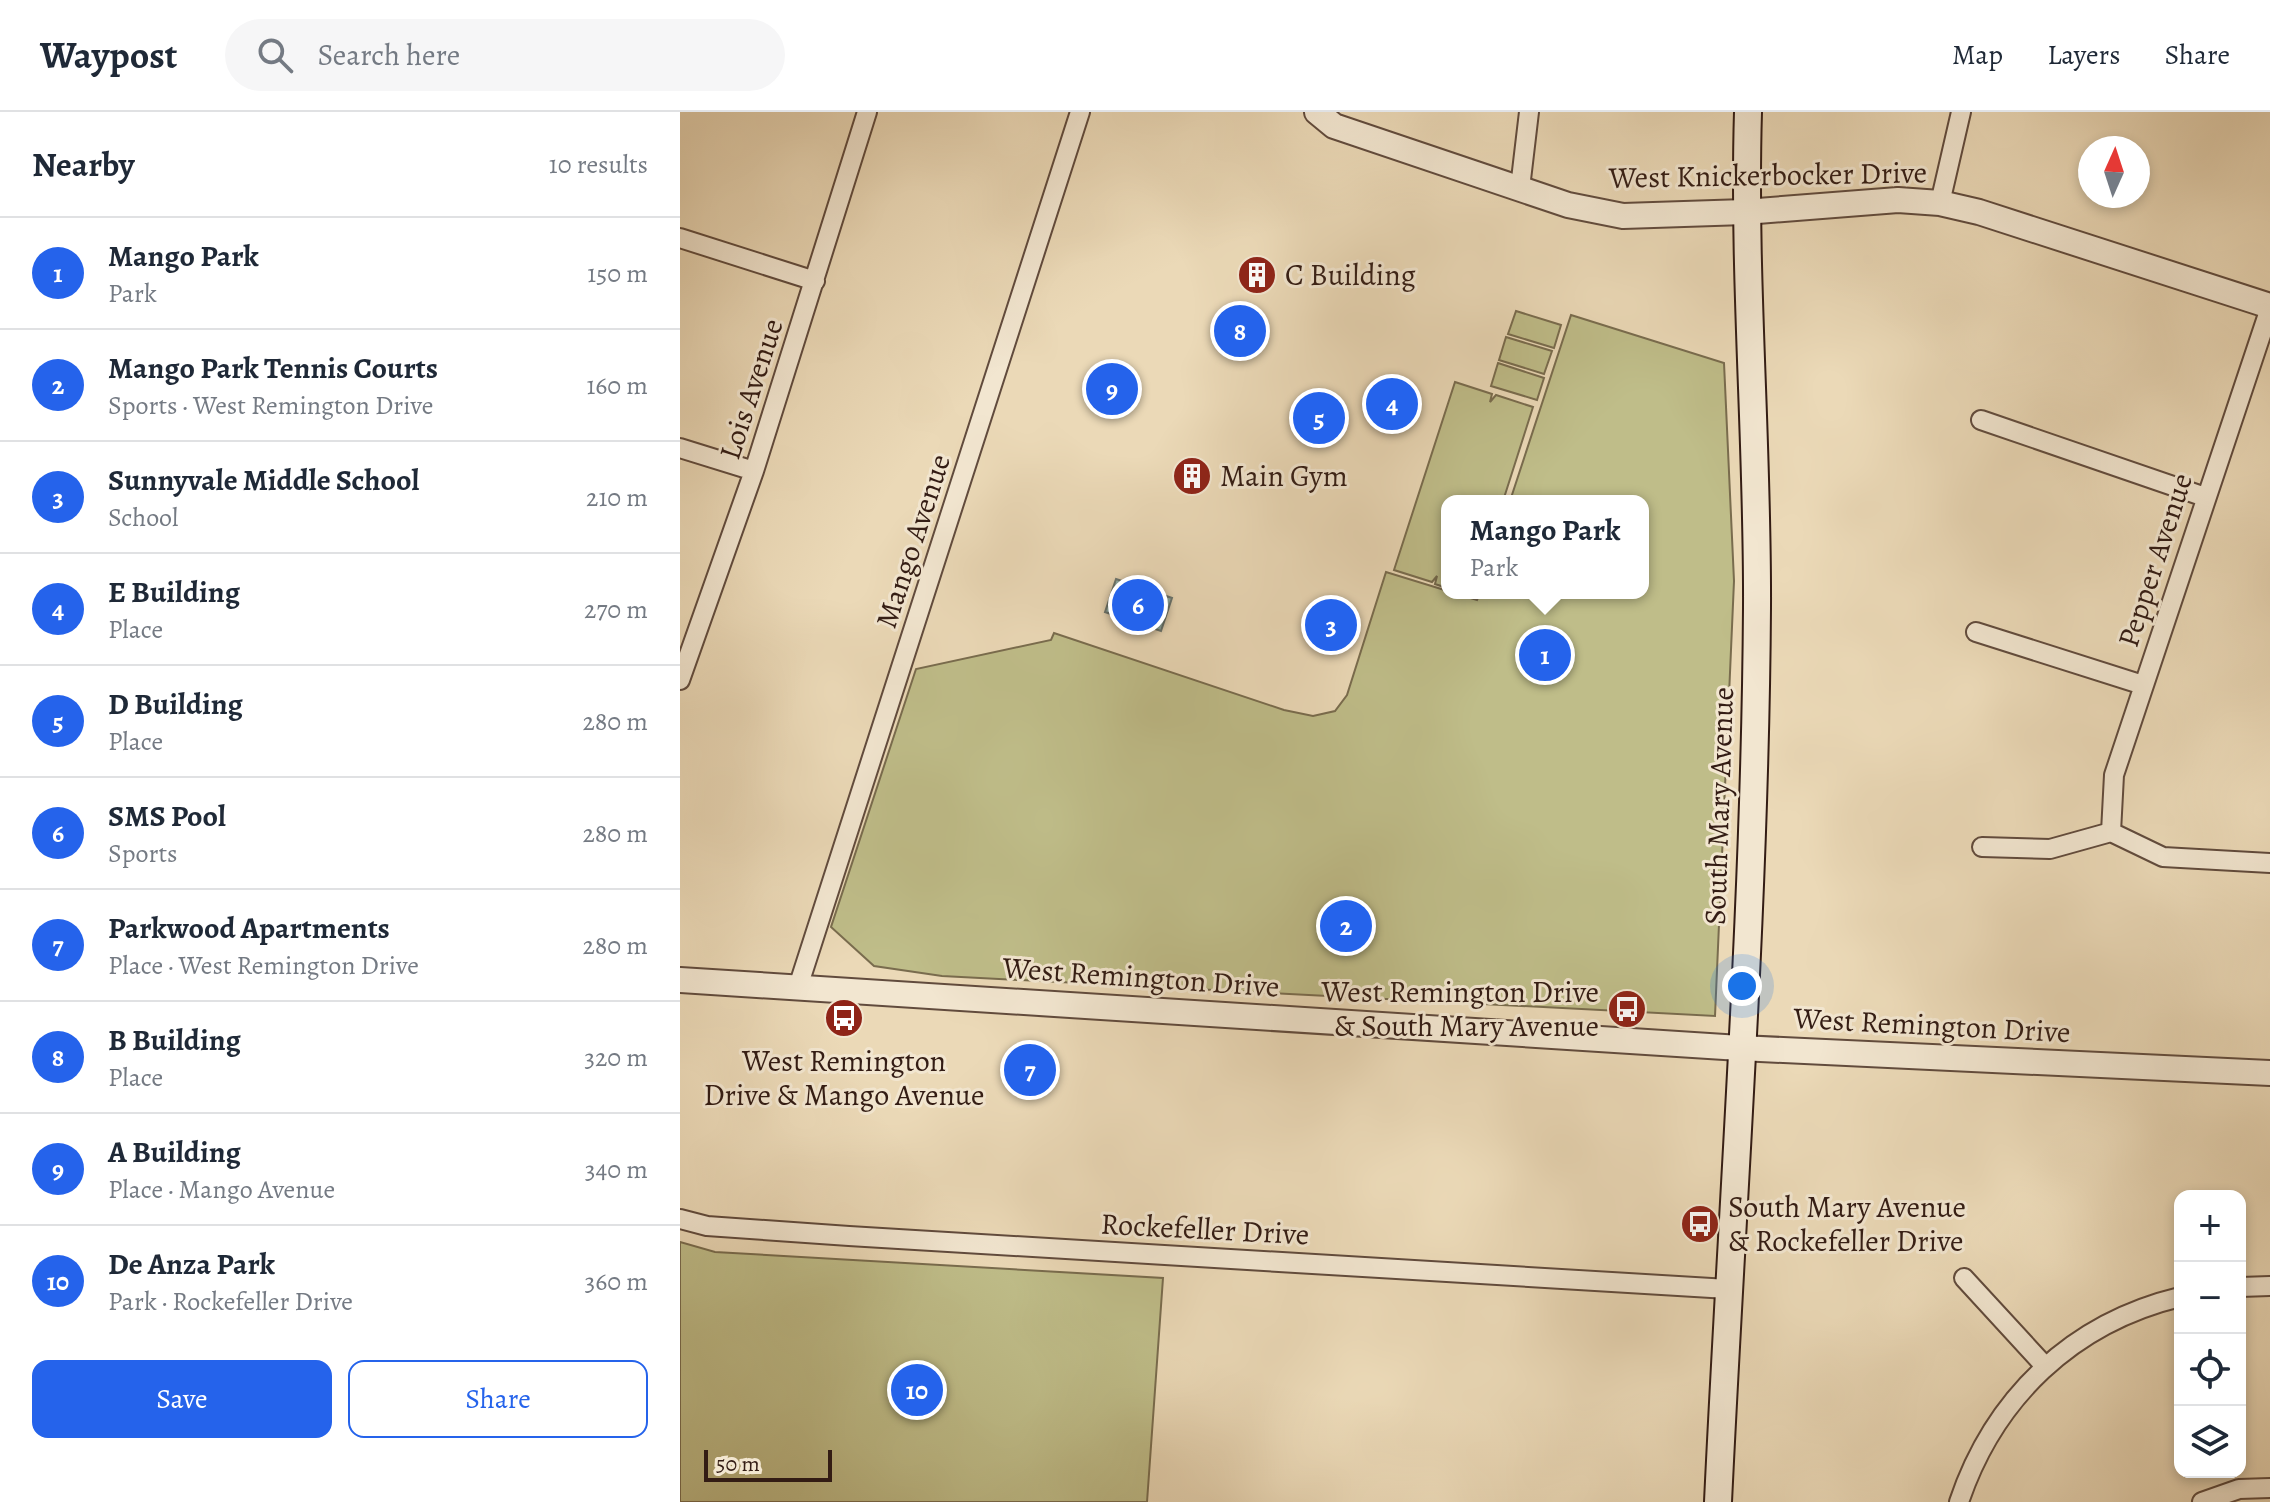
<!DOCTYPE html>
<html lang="en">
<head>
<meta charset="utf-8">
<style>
	:root { --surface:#fff; --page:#f6f6f7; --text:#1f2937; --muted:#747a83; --line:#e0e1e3; --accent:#2563eb }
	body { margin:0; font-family:Alegreya,serif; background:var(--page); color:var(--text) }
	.controls { position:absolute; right:24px; bottom:24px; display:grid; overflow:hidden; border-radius:16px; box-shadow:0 4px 12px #0003 }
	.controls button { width:72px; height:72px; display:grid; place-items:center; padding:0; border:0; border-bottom:2px solid var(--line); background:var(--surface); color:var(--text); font:40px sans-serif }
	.compass { position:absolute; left:1398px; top:24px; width:72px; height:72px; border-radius:50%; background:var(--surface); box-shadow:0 4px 12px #0003; rotate:3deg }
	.scale { position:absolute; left:24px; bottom:20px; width:128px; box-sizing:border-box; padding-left:8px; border:4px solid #331c14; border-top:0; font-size:22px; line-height:28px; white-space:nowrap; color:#331c14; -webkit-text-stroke:6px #f2e6d0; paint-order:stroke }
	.you { position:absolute; left:1062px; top:874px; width:28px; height:28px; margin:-20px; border:6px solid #fff; border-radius:50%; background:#1a73e8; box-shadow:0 0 0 12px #1a73e833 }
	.badge { display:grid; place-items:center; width:52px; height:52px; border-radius:50%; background:var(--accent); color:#fff; font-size:26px; font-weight:700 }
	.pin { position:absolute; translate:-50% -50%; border:4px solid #fff; box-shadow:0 2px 8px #0006 }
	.popup { position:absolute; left:761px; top:383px; width:208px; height:104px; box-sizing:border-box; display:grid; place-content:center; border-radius:16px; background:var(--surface); filter:drop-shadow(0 2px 6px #0005); font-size:26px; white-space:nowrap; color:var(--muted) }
	.popup b { font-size:30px; color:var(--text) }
	.popup::after { content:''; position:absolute; left:50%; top:100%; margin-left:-16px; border:16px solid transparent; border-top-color:var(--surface) }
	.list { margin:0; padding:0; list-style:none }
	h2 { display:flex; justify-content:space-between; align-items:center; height:104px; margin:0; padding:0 32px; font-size:34px }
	h2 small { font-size:26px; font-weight:400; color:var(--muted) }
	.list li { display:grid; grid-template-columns:52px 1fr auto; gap:24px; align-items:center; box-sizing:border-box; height:112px; padding:0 32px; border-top:2px solid var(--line) }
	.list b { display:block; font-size:30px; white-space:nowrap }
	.list p { margin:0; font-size:26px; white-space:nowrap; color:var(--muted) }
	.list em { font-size:26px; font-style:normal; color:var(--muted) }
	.actions { display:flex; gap:16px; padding:24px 32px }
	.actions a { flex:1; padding:18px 0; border:2px solid var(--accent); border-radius:16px; text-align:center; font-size:28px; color:var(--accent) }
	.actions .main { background:var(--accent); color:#fff }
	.icon { flex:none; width:44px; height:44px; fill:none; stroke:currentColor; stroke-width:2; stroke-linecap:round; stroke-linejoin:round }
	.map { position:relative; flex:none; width:1590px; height:1390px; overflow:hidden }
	header { display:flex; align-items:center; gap:48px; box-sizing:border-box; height:112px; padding:0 40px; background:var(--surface); border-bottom:2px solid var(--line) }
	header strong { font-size:38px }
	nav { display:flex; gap:44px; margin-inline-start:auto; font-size:28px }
	.search { width:560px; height:72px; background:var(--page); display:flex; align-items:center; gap:20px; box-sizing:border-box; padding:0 28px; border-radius:44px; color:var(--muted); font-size:30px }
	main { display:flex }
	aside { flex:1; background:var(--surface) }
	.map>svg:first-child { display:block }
	.green { fill:#bfbd89; stroke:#796c4e; stroke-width:2 }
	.water { fill:#99b9b3; stroke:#707a73; stroke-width:2 }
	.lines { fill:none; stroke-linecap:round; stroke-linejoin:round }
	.shore { stroke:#666a64; stroke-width:2 }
	.minor-casing { stroke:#614b3d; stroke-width:22 }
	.tertiary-casing { stroke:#614b3d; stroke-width:28 }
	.secondary-casing { stroke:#331c14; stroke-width:30 }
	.minor { stroke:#f2e6d0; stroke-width:18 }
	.tertiary { stroke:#f2e6d0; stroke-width:24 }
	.secondary { stroke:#f2e6d0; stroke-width:26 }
	.labels { text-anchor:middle; stroke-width:6; stroke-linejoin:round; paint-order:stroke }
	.street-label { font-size:30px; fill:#331c14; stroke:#f2e6d0 }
	.poi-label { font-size:30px; fill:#331c14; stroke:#f2e6d0; text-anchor:start }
</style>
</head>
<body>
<header>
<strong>Waypost</strong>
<div class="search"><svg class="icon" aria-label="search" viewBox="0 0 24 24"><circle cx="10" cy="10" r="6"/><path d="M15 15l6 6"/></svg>Search here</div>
<nav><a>Map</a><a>Layers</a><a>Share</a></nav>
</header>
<main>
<aside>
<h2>Nearby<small>10 results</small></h2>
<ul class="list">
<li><span class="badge">1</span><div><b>Mango Park</b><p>Park</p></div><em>150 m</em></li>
<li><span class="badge">2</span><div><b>Mango Park Tennis Courts</b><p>Sports · West Remington Drive</p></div><em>160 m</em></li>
<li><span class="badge">3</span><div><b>Sunnyvale Middle School</b><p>School</p></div><em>210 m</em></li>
<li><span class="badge">4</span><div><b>E Building</b><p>Place</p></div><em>270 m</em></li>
<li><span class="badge">5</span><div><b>D Building</b><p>Place</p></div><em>280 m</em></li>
<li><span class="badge">6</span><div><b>SMS Pool</b><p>Sports</p></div><em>280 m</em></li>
<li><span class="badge">7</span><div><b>Parkwood Apartments</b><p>Place · West Remington Drive</p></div><em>280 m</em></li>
<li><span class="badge">8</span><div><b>B Building</b><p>Place</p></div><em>320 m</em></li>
<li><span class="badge">9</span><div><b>A Building</b><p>Place · Mango Avenue</p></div><em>340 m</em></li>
<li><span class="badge">10</span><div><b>De Anza Park</b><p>Park · Rockefeller Drive</p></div><em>360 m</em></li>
</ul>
<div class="actions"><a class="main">Save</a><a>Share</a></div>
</aside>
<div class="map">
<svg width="1590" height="1390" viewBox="0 0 1590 1390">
	<rect width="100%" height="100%" fill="#ebd9b7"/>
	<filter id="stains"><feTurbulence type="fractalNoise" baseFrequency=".0025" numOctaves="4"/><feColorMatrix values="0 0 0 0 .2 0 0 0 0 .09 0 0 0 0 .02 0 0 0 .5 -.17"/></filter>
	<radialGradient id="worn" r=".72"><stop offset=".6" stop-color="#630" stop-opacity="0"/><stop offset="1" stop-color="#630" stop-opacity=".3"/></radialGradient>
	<!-- green -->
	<path class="green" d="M 836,199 L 881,213 L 874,236 L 828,222 Z
		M 891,203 L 1044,251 L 1054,469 L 1035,904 L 262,864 L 194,854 L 151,815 L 236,557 L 371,528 L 374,521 L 604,598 L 633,604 L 655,599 L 667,583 L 706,460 L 797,488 L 800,481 L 963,481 L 963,389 L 830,389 Z
		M 826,225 L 872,239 L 864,262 L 819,248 Z
		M 818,251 L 864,266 L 857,288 L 811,274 Z
		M 775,270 L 812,282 L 810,290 L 816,283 L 853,295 L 823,389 L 767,389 L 767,476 L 755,472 L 757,464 L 752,470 L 714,458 Z
		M 0,1130 L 35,1140 L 483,1166 L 467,1390 L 0,1390 Z"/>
	<!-- water -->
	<path class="water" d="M 436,467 L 492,486 L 481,519 L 425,500 Z"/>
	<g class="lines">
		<!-- shore -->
		<path class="shore" d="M 444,478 L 479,490 L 476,506 L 437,496 L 440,481 Z"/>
		<!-- minor casing -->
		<g class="minor-casing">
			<path id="minor" d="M 840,76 L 849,0
				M 1260,91 L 1281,0
				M 0,126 L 135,169
				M 1301,308 L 1525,385
				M 0,336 L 74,359
				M 1296,520 L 1463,573
				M 0,568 L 74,359 L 187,0
				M 1431,720 L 1434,663 L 1590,196
				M 1431,720 L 1483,745 L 1590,751
				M 1302,735 L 1370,737 L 1431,720
				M 118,875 L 400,0
				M 0,1107 L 27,1114 L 169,1124 L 1048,1177
				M 1284,1166 L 1364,1253
				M 1560,1175 L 1590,1174
				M 1279,1390 C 1314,1286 1392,1211 1500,1185
				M 1522,1390 L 1559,1377 L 1590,1376"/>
		</g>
		<!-- tertiary casing -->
		<g class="tertiary-casing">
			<path id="tertiary" d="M 637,0 L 654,14 L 888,93 L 943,104 L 1065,100 L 1218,88 L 1260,91 L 1299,100 L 1590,194
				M 0,868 L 1060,936 L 1590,961"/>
		</g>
		<!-- secondary casing -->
		<g class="secondary-casing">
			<path id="secondary" d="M 1038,1390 C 1052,1093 1075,794 1077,496 C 1078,331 1063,166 1068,0"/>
		</g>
		<!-- minor -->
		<use href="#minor" class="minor"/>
		<!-- tertiary -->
		<use href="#tertiary" class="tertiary"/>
		<!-- secondary -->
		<use href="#secondary" class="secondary"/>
	</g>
	<!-- icons -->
	<defs>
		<g id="building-disc" transform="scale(2)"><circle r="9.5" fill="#8f2418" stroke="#f2e6d0"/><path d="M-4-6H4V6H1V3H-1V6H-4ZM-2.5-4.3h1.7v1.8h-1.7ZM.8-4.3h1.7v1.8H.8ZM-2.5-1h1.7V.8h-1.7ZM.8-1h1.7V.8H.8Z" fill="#fff"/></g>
		<g id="bus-disc" transform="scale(2)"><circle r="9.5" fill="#8f2418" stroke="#f2e6d0"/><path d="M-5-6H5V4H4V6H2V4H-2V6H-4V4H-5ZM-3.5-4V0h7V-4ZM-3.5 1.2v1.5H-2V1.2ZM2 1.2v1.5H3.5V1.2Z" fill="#fff"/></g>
	</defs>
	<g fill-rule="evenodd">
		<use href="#building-disc" x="577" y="163"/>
		<use href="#building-disc" x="512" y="364"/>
		<use href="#bus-disc" x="947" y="897"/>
		<use href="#bus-disc" x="164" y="906"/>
		<use href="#bus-disc" x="1020" y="1112"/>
	</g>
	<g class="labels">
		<!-- street labels -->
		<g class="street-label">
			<text transform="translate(1088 63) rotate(-1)" y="10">West Knickerbocker Drive</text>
			<text transform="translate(71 277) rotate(-72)" y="10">Lois Avenue</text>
			<text transform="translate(233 429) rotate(-72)" y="10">Mango Avenue</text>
			<text transform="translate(1475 448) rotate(-72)" y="10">Pepper Avenue</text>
			<text transform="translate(1039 694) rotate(-88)" y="10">South Mary Avenue</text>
			<text transform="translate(461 865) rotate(4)" y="10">West Remington Drive</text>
			<text transform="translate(1252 913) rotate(3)" y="10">West Remington Drive</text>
			<text transform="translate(525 1117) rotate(3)" y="10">Rockefeller Drive</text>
		</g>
		<!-- poi labels -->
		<g class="poi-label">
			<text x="605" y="173">C Building</text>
			<text x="540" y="374">Main Gym</text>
			<text x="919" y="890" text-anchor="end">West Remington Drive<tspan x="919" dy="34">&amp; South Mary Avenue</tspan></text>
			<text x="164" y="959" text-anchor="middle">West Remington<tspan x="164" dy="34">Drive &amp; Mango Avenue</tspan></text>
			<text x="1048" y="1105">South Mary Avenue<tspan x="1048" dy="34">&amp; Rockefeller Drive</tspan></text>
		</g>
	</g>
	<rect width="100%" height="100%" filter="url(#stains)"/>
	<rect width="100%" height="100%" fill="url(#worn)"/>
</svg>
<div class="controls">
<button>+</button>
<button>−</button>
<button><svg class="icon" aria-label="locate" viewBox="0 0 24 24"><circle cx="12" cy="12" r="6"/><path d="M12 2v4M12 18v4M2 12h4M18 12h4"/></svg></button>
<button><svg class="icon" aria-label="layers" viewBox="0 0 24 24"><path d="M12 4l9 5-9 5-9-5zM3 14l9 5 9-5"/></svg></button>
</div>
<svg class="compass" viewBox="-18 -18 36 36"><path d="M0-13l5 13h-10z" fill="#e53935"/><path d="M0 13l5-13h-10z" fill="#747a83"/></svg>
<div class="scale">50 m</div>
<div class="you"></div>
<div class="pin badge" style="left:865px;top:543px">1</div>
<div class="popup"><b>Mango Park</b>Park</div>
<div class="pin badge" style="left:666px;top:814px">2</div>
<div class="pin badge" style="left:651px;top:513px">3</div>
<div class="pin badge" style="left:712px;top:292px">4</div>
<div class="pin badge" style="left:639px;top:306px">5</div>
<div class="pin badge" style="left:458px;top:493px">6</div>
<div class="pin badge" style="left:350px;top:958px">7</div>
<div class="pin badge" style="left:560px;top:219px">8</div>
<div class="pin badge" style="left:432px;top:277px">9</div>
<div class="pin badge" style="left:237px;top:1278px">10</div>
</div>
</main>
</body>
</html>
